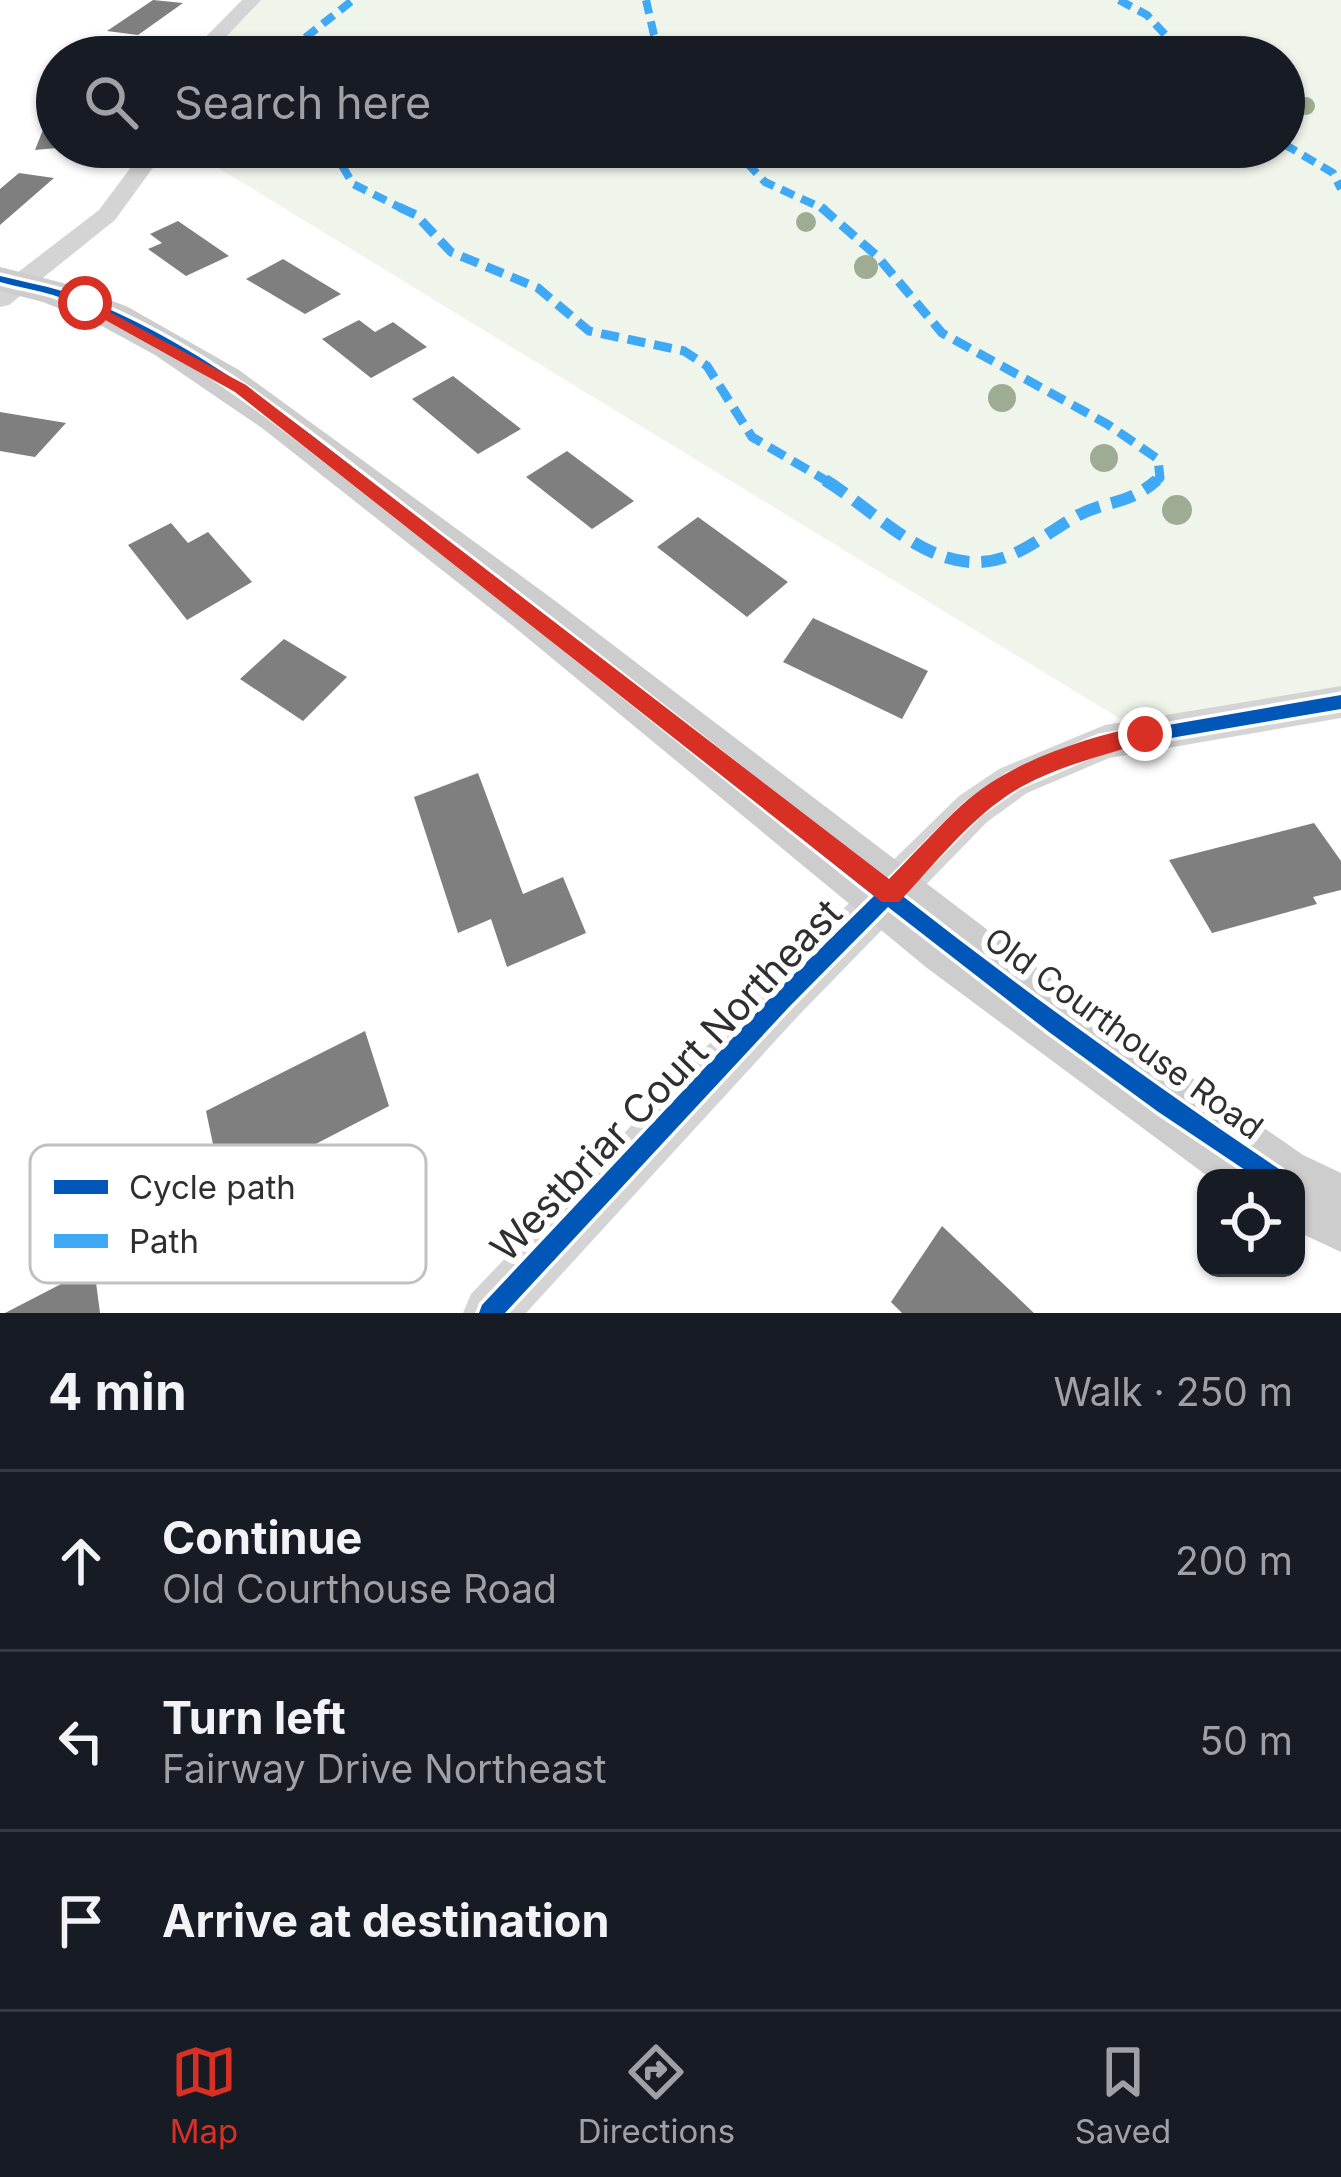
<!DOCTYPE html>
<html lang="en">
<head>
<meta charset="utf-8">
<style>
	:root { --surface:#171b24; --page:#20242c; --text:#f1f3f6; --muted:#9ea1a6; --line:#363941; --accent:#d93025 }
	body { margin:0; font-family:Inter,sans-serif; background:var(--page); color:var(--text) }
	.controls { position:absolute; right:36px; bottom:36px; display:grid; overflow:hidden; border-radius:24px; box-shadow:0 3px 9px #0004 }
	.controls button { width:108px; height:108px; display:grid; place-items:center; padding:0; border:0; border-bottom:3px solid var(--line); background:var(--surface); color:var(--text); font:60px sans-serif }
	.stop { position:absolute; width:36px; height:36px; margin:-27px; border:9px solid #d93025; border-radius:50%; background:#fff }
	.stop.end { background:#d93025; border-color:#fff; box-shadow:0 3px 12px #0008 }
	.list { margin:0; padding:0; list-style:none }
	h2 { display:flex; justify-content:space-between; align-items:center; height:156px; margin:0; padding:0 48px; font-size:51px }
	h2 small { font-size:39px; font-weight:400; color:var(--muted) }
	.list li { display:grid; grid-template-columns:78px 1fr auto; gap:36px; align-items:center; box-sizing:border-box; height:180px; padding:0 48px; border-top:3px solid var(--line) }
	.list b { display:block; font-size:45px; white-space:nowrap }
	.list p { margin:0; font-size:39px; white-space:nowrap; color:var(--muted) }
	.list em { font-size:39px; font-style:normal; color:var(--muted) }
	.icon { flex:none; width:66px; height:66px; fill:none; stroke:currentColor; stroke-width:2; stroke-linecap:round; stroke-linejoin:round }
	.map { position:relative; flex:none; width:1341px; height:1313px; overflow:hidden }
	.search { position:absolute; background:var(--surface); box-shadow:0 3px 9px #0004; left:36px; right:36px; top:36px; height:132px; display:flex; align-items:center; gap:30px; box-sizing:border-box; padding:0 42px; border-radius:66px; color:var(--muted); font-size:45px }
	.sheet { height:696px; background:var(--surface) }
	nav { display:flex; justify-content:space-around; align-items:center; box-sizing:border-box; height:168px; border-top:3px solid var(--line); background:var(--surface); font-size:33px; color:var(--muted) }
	nav a { display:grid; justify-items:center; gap:6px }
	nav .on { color:var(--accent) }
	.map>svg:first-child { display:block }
	.green { fill:#f0f5ec }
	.building { fill:#7f7f7f }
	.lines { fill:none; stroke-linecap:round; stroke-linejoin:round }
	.street { fill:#d4d4d4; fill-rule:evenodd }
	.secondary { fill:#cdcdcd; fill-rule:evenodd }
	.quiet-far2 { stroke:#3fa9f5; stroke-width:8; stroke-dasharray:14 8; stroke-linecap:butt }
	.quiet-far1 { stroke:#3fa9f5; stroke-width:9; stroke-dasharray:18 9; stroke-linecap:butt }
	.quiet { stroke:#3fa9f5; stroke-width:12; stroke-dasharray:24 12; stroke-linecap:butt }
	.cycleway-casing { stroke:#fff; stroke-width:7 }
	.cycleway { fill:#0057b8; fill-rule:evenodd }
	.tree { fill:#9fac94 }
	.route { fill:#d93025 }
	.labels { text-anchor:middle; stroke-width:12; stroke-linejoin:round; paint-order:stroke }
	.street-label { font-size:33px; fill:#2f2f2f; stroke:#fff }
	.near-street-label { font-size:39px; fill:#2f2f2f; stroke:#fff }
	.key { fill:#fff; stroke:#c1c1c1; stroke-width:3 }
	.key-label { font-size:33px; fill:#2f2f2f }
</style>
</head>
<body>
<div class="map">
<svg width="1341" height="1313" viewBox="0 0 1341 1313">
	<rect width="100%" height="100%" fill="#fff"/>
	<!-- green -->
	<path class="green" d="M 252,0 L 1341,0 L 1341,701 L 1145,734 L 184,147 L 1284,147 L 1284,57 L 196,57 Z"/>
	<!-- building -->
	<path class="building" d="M 153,0 L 183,3 L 138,35 L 107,31 Z
		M 50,112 L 57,112 L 57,148 L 35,150 Z
		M 19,173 L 54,178 L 0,225 L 0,189 Z
		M 178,221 L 229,256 L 186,276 L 148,249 L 162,243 L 150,234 Z
		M 283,259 L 341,294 L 305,314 L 246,279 Z
		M 359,320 L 375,332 L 393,322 L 427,347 L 371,378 L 322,339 Z
		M 453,376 L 521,429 L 478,454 L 412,399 Z
		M 0,412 L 66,423 L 35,457 L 0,451 Z
		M 567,451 L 634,501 L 592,529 L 526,477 Z
		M 698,517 L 788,582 L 747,617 L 657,547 Z
		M 171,523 L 188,543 L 208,532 L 252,582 L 187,620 L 128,545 Z
		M 813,618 L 928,671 L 902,719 L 783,662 Z
		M 284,639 L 347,677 L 303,721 L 240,679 Z
		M 478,773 L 523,894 L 563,877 L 586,933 L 507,967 L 491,919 L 458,933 L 414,797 Z
		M 1314,823 L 1341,861 L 1341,890 L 1313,897 L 1317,904 L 1212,933 L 1169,860 Z
		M 365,1031 L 389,1106 L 223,1192 L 206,1111 Z
		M 942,1226 L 1034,1313 L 902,1313 L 891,1302 Z
		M 94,1267 L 100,1313 L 5,1313 Z"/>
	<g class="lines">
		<!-- street -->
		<path class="street" d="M 242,0 L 261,0 L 207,57 L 186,57 Z
			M 146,147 L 168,147 L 115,220 L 9,305 L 0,307 L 0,286 L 99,210 Z
			M 1341,686 L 1341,718 L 1109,758 L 1027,793 L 987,822 L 798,1016 L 526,1313 L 463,1313 L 471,1294 L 766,984 L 959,796 L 999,769 L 1105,725 Z"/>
		<!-- secondary -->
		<path class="secondary" d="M 0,267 L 71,285 L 128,307 L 239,370 L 550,597 L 1081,1001 L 1303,1155 L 1341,1173 L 1341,1252 L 1296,1231 L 1296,1178 L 1210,1178 L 927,968 L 513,626 L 262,428 L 155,355 L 100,325 L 43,302 L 0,291 Z"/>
		<!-- quiet-far2 -->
		<path class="quiet-far2" d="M 646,0 L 654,35 L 672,57
			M 1119,0 L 1147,15 L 1186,57
			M 305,57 L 301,41 L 353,0
			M 1284,144 L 1333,173 L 1341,189
			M 331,147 L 353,184 L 405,210
			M 732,147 L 765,182 L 826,210"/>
		<!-- quiet-far1 -->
		<path class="quiet-far1" d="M 399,207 L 416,215 L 451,252 L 538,288 L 589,331 L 684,351 L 707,366 L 752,437 L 830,483
			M 821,207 L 877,256 L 942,333 L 1107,424 L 1158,459 L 1160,478 L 1154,483"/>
		<!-- quiet -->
		<path class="quiet" d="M 825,480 C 881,514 939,585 1011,555 C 1033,546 1054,529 1075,517 C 1106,499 1126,507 1157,480"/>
		<!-- cycleway casing -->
		<g class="cycleway-casing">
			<path id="cycleway" d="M 0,276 C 20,281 42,285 62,291 C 200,337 321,444 435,531 C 587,646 736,766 886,884 L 967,804 L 1007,776 L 1099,737 L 1341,695 L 1341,709 L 1106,749 L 1019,786 L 979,814 L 900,894 C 1024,991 1151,1083 1282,1171 L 1285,1178 L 1257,1178 L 1157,1111 L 1049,1032 L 888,907 L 789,1007 L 505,1313 L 479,1313 L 482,1305 L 775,993 L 874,896 C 722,775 572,651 418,532 C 309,448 186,338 53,295 C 36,290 18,287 0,282 Z"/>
		</g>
		<!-- cycleway -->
		<use href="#cycleway" class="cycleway"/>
	</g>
	<!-- trees -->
	<g class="tree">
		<circle cx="1306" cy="106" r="9"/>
		<circle cx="806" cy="222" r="10"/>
		<circle cx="866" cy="267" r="12"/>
		<circle cx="1002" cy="398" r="14"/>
		<circle cx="1104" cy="458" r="14"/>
		<circle cx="1177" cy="510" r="15"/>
	</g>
	<!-- route -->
	<path class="route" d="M 85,299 L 246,385 L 889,879 C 914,854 937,828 963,804 C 1011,761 1084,738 1145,725 L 1155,734 L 1152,740 C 1108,755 1062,764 1021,787 C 973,814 936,863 899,902 L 882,902 L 235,392 L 80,306 Z"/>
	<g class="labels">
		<!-- street labels -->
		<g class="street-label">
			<text transform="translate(1124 1033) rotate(36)" y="12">Old Courthouse Road</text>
		</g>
		<!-- near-street labels -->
		<g class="near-street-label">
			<text transform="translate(666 1080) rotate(-46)" y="14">Westbriar Court Northeast</text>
		</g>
	</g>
	<!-- legend -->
	<rect x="30" y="1145" width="396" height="138" rx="18" class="key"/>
	<rect x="54" y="1180" width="54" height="14" fill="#0057b8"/>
	<rect x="54" y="1234" width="54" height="14" fill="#3fa9f5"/>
	<g class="key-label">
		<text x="129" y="1199">Cycle path</text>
		<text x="129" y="1253">Path</text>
	</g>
</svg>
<div class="controls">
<button><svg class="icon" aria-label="locate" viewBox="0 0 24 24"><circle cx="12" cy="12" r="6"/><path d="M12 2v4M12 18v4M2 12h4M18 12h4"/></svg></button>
</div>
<div class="stop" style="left:85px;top:303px"></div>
<div class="stop end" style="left:1145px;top:734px"></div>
<div class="search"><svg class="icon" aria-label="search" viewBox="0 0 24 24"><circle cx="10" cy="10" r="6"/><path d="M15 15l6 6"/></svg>Search here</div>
</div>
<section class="sheet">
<h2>4 min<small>Walk · 250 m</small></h2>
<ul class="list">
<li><svg class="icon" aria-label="ahead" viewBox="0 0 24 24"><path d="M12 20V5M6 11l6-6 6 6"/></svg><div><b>Continue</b><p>Old Courthouse Road</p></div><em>200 m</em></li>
<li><svg class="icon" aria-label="left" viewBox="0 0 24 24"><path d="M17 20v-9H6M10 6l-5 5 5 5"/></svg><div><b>Turn left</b><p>Fairway Drive Northeast</p></div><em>50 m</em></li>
<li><svg class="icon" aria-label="arrive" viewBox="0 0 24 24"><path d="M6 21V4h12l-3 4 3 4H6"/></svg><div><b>Arrive at destination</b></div></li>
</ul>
</section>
<nav>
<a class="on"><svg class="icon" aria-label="map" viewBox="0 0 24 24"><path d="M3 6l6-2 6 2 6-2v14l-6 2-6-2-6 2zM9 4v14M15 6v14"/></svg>Map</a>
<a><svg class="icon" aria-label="directions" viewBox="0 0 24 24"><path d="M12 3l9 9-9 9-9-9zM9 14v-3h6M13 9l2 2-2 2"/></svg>Directions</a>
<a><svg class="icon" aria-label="saved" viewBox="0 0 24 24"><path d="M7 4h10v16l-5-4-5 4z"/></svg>Saved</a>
</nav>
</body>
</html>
